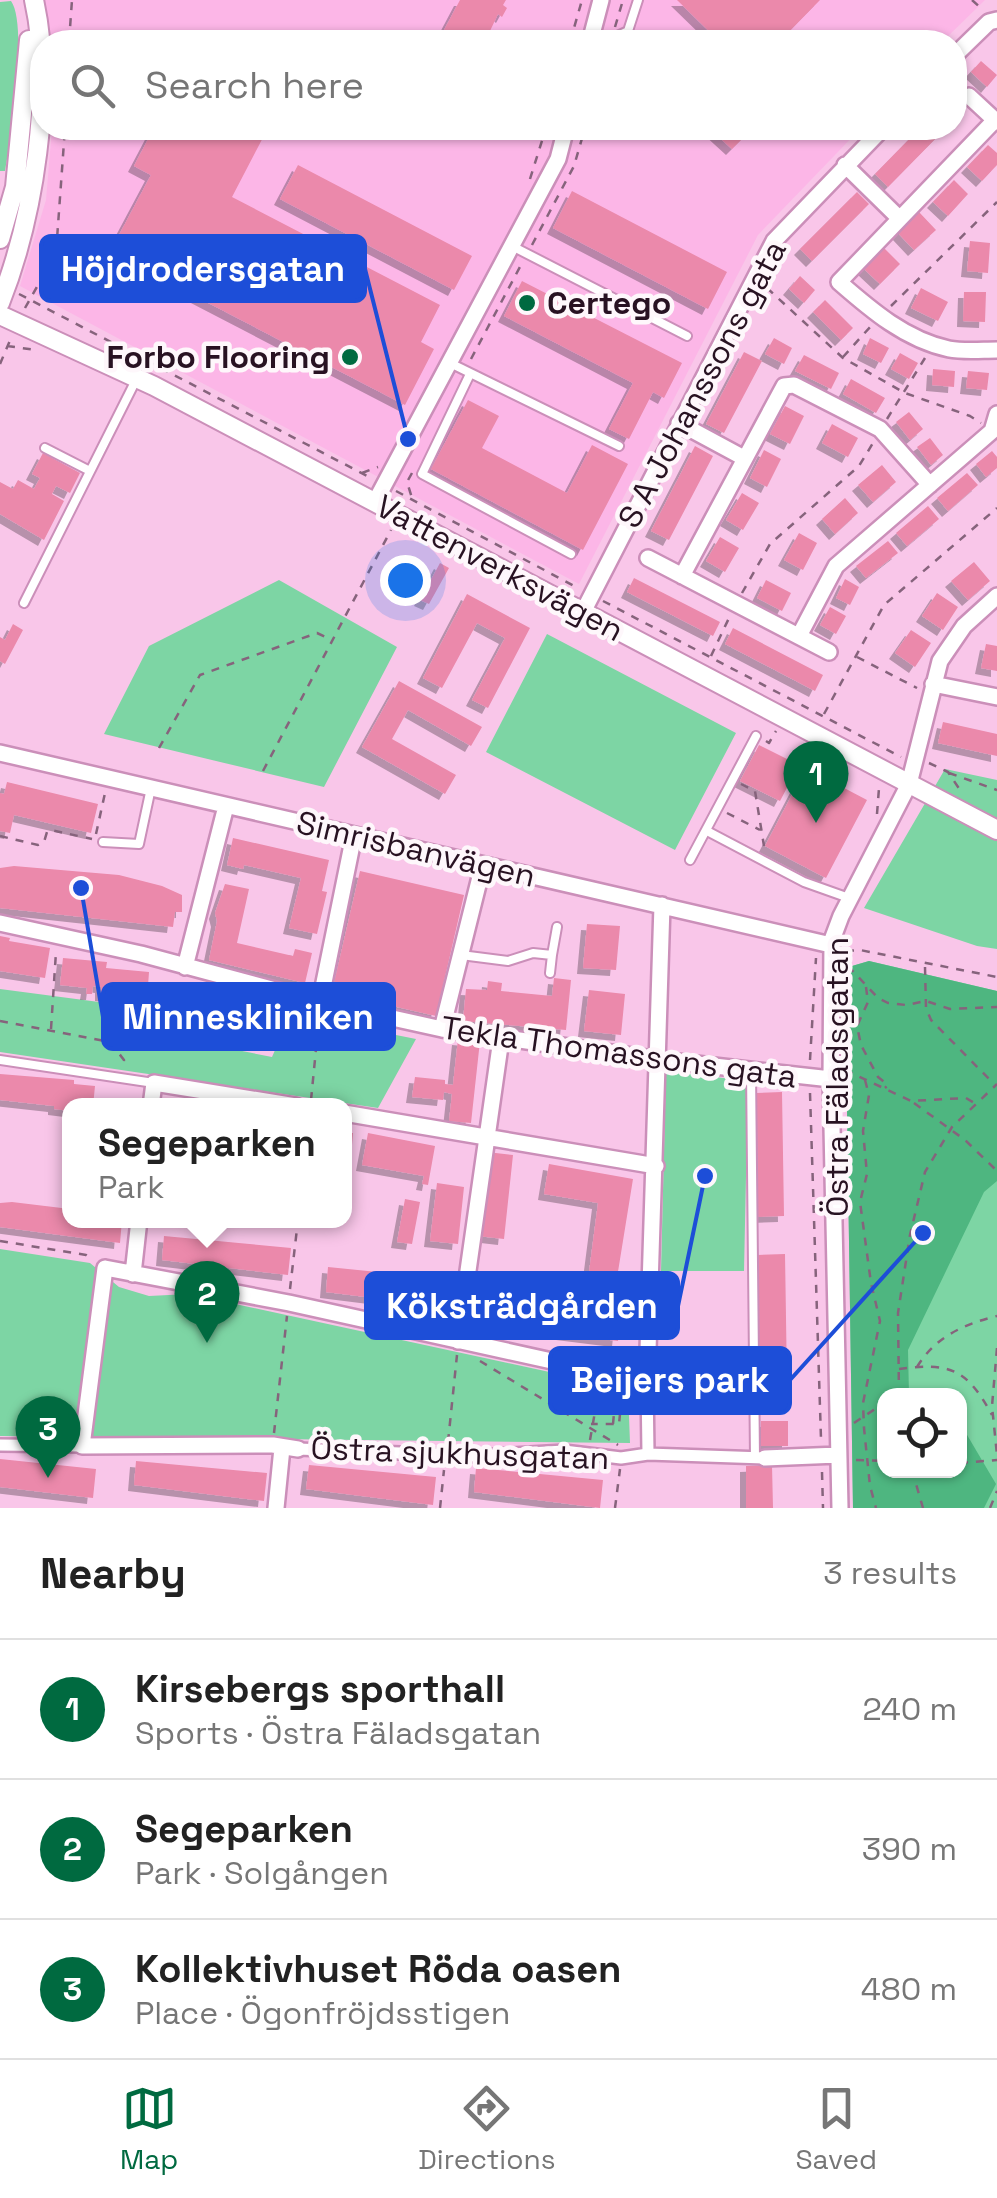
<!DOCTYPE html>
<html lang="en">
<head>
<meta charset="utf-8">
<style>
	:root { --surface:#fff; --page:#f6f6f6; --text:#222; --muted:#767676; --line:#e0e0e0; --accent:#006a40 }
	body { margin:0; font-family:"Space Grotesk",sans-serif; background:var(--page); color:var(--text) }
	.controls { position:absolute; right:30px; bottom:30px; display:grid; overflow:hidden; border-radius:20px; box-shadow:0 2px 8px #0004 }
	.controls button { width:90px; height:90px; display:grid; place-items:center; padding:0; border:0; border-bottom:2px solid var(--line); background:var(--surface); color:var(--text); font:50px sans-serif }
	.you { position:absolute; left:405px; top:580px; width:35px; height:35px; margin:-25px; border:8px solid #fff; border-radius:50%; background:#1a73e8; box-shadow:0 0 0 15px #1a73e833 }
	.badge { display:grid; place-items:center; width:65px; height:65px; border-radius:50%; background:var(--accent); color:#fff; font-size:32px; font-weight:700 }
	.pin { position:absolute; translate:-50% -82px; filter:drop-shadow(0 2px 5px #0008) }
	.pin::after { content:''; position:absolute; top:52px; width:35px; height:30px; background:inherit; clip-path:polygon(0 0,100% 0,50% 100%) }
	.popup { position:absolute; left:62px; top:1098px; width:290px; height:130px; box-sizing:border-box; display:grid; place-content:center; border-radius:20px; background:var(--surface); filter:drop-shadow(0 2px 8px #0005); font-size:32px; white-space:nowrap; color:var(--muted) }
	.popup b { font-size:38px; color:var(--text) }
	.popup::after { content:''; position:absolute; left:50%; top:100%; margin-left:-20px; border:20px solid transparent; border-top-color:var(--surface) }
	.list { margin:0; padding:0; list-style:none }
	h2 { display:flex; justify-content:space-between; align-items:center; height:130px; margin:0; padding:0 40px; font-size:42px }
	h2 small { font-size:32px; font-weight:400; color:var(--muted) }
	.list li { display:grid; grid-template-columns:65px 1fr auto; gap:30px; align-items:center; box-sizing:border-box; height:140px; padding:0 40px; border-top:2px solid var(--line) }
	.list b { display:block; font-size:38px; white-space:nowrap }
	.list p { margin:0; font-size:32px; white-space:nowrap; color:var(--muted) }
	.list em { font-size:32px; font-style:normal; color:var(--muted) }
	.icon { flex:none; width:55px; height:55px; fill:none; stroke:currentColor; stroke-width:2; stroke-linecap:round; stroke-linejoin:round }
	.map { position:relative; flex:none; width:997px; height:1508px; overflow:hidden }
	.search { position:absolute; background:var(--surface); box-shadow:0 2px 8px #0004; left:30px; right:30px; top:30px; height:110px; display:flex; align-items:center; gap:25px; box-sizing:border-box; padding:0 35px; border-radius:40px; color:var(--muted); font-size:38px }
	.sheet { height:550px; background:var(--surface) }
	nav { display:flex; justify-content:space-around; align-items:center; box-sizing:border-box; height:140px; border-top:2px solid var(--line); background:var(--surface); font-size:28px; color:var(--muted) }
	nav a { display:grid; justify-items:center; gap:5px }
	nav .on { color:var(--accent) }
	.map>svg:first-child { display:block }
	.built { fill:#fcb6e7 }
	.green { fill:#7dd5a4; fill-rule:evenodd }
	.forest { fill:#4eb680 }
	.building { fill:#eb89ab; filter:url(#shadow) }
	.lines { fill:none; stroke-linecap:round; stroke-linejoin:round }
	.service-casing { stroke:#cb8fb9; stroke-width:12 }
	.pedestrian-casing { stroke:#cb8fb9; stroke-width:16 }
	.minor-casing { stroke:#cb8fb9; stroke-width:20 }
	.tertiary-casing { stroke:#cb8fb9; stroke-width:22 }
	.path { stroke:#86637c; stroke-width:2.5; stroke-dasharray:8 8; stroke-linecap:butt }
	.service { stroke:#fff; stroke-width:8 }
	.pedestrian { stroke:#fff; stroke-width:11 }
	.minor { stroke:#fff; stroke-width:15 }
	.tertiary { stroke:#fff; stroke-width:18 }
	.poi-dot { fill:#006a40; stroke:#fef7fb; stroke-width:4 }
	.labels { text-anchor:middle; stroke-width:9; stroke-linejoin:round; paint-order:stroke }
	.poi-label { font-size:32px; font-weight:bold; fill:#281222; stroke:#fef7fb; text-anchor:start }
	.street-label { font-size:32px; fill:#281222; stroke:#fef7fb }
	.leader { fill:none; stroke:#1d4ed8; stroke-width:4 }
	.callout-dot { fill:#1d4ed8; stroke:#fef7fb; stroke-width:4 }
	.callout { fill:#1d4ed8; stroke:#1d4ed8; stroke-width:4 }
	.callout-label { font-size:35px; text-anchor:middle; font-weight:bold; fill:#fff }
</style>
</head>
<body>
<div class="map">
<svg width="997" height="1508" viewBox="0 0 997 1508">
	<defs>
		<filter id="shadow"><feDropShadow dx="-6" dy="6" stdDeviation="0" flood-color="#0004"/></filter>
	</defs>
	<rect width="100%" height="100%" fill="#f9c6e9"/>
	<!-- built -->
	<path class="built" d="M 39,0 L 985,0 L 942,42 L 46,42 Z
		M 52,128 L 861,128 L 758,235 L 579,584 L 20,286 L 46,200 Z"/>
	<!-- green -->
	<path class="green" d="M 11,1 C 28,24 11,140 5,171 L 0,171 L 0,2 Z
		M 279,580 L 397,647 L 324,787 L 104,734 L 149,646 Z
		M 547,634 L 736,733 L 675,850 L 486,752 Z
		M 945,769 L 997,780 L 997,949 L 977,946 L 864,908 Z
		M 869,961 L 997,991 L 997,1508 L 853,1508 L 845,974 L 852,966 ZM 884,1396 L 960,1396 L 960,1470 L 884,1470 Z
		M 0,989 L 137,1007 L 132,1029 L 272,1057 L 291,1014 L 416,1039 L 378,1108 L 0,1052 Z
		M 666,1071 L 748,1081 L 744,1271 L 661,1271 Z
		M 0,1249 L 90,1263 L 119,1287 L 149,1296 L 189,1294 L 628,1389 L 630,1443 L 0,1436 Z"/>
	<!-- forest -->
	<path class="forest" d="M 869,961 L 997,991 L 997,1181 L 984,1192 L 908,1350 L 909,1395 L 884,1396 L 884,1470 L 960,1470 L 960,1423 L 996,1484 L 984,1508 L 853,1508 L 845,974 L 852,966 Z"/>
	<!-- building -->
	<path class="building" d="M 460,0 L 506,0 L 503,5 L 507,8 L 502,17 L 498,14 L 490,31 L 494,42 L 424,42 L 427,38 L 442,34 Z
		M 677,0 L 820,0 L 779,42 L 705,42 L 713,35 Z
		M 981,61 L 997,75 L 987,87 L 971,72 Z
		M 154,128 L 268,128 L 232,197 L 440,305 L 421,342 L 434,349 L 405,405 L 110,252 L 151,175 L 134,166 Z
		M 709,128 L 753,128 L 732,149 Z
		M 920,128 L 946,128 L 888,187 L 875,174 Z
		M 988,145 L 997,153 L 997,165 L 982,181 L 967,167 Z
		M 298,165 L 472,256 L 454,290 L 280,199 Z
		M 954,180 L 968,194 L 948,216 L 933,202 Z
		M 572,191 L 727,272 L 708,309 L 553,228 Z
		M 857,192 L 869,204 L 812,261 L 800,249 Z
		M 919,212 L 936,230 L 914,250 L 898,233 Z
		M 970,241 L 990,243 L 988,273 L 967,271 Z
		M 884,248 L 900,264 L 880,284 L 864,269 Z
		M 800,276 L 815,290 L 804,303 L 789,289 Z
		M 522,281 L 682,363 L 664,398 L 653,392 L 629,439 L 609,429 L 633,383 L 504,316 Z
		M 921,288 L 948,302 L 938,321 L 911,308 Z
		M 964,292 L 986,292 L 985,322 L 963,321 Z
		M 825,300 L 853,328 L 841,340 L 813,312 Z
		M 774,338 L 792,348 L 784,364 L 765,354 Z
		M 870,338 L 889,348 L 881,363 L 863,354 Z
		M 744,352 L 762,361 L 724,433 L 706,424 Z
		M 900,353 L 918,363 L 909,379 L 891,369 Z
		M 804,355 L 839,373 L 831,389 L 795,371 Z
		M 933,369 L 955,371 L 954,387 L 932,385 Z
		M 968,371 L 989,373 L 987,390 L 966,388 Z
		M 851,379 L 885,398 L 876,413 L 843,394 Z
		M 468,400 L 499,416 L 482,448 L 567,493 L 592,445 L 628,464 L 583,550 L 431,469 Z
		M 785,406 L 804,416 L 790,444 L 770,434 Z
		M 909,412 L 923,429 L 910,440 L 896,422 Z
		M 832,424 L 858,438 L 848,457 L 822,443 Z
		M 930,438 L 943,455 L 931,465 L 917,447 Z
		M 695,446 L 713,456 L 669,540 L 651,531 Z
		M 764,450 L 781,459 L 767,487 L 750,478 Z
		M 992,451 L 997,457 L 997,468 L 986,477 L 976,464 Z
		M 43,453 L 80,473 L 70,493 L 56,486 L 52,494 L 64,501 L 44,540 L 0,514 L 0,482 L 13,489 L 18,480 L 34,489 L 40,478 L 32,474 Z
		M 882,465 L 896,482 L 873,502 L 858,485 Z
		M 967,473 L 978,485 L 948,511 L 937,498 Z
		M 742,493 L 759,503 L 743,530 L 726,520 Z
		M 845,498 L 858,513 L 835,534 L 822,519 Z
		M 928,506 L 939,519 L 907,546 L 896,533 Z
		M 799,533 L 817,543 L 803,570 L 784,560 Z
		M 720,537 L 739,548 L 725,572 L 706,561 Z
		M 888,541 L 898,553 L 866,578 L 856,566 Z
		M 974,562 L 990,581 L 968,600 L 951,581 Z
		M 440,563 L 449,568 L 429,604 L 420,600 Z
		M 634,578 L 720,622 L 713,636 L 627,592 Z
		M 845,579 L 859,587 L 850,605 L 836,598 Z
		M 766,580 L 791,593 L 782,611 L 757,598 Z
		M 937,593 L 958,607 L 943,630 L 922,616 Z
		M 467,594 L 530,628 L 488,708 L 472,700 L 505,638 L 477,623 L 442,688 L 423,678 Z
		M 830,607 L 846,616 L 836,634 L 820,625 Z
		M 13,624 L 23,630 L 5,664 L 0,661 L 0,637 L 5,640 Z
		M 733,628 L 823,675 L 815,691 L 725,644 Z
		M 911,630 L 931,643 L 915,667 L 895,653 Z
		M 986,644 L 997,646 L 997,671 L 981,668 Z
		M 399,681 L 482,727 L 471,746 L 408,710 L 392,739 L 456,775 L 445,794 L 362,747 Z
		M 943,722 L 997,734 L 997,756 L 938,743 Z
		M 759,745 L 799,765 L 780,801 L 740,781 Z
		M 806,768 L 867,800 L 826,878 L 765,846 Z
		M 7,782 L 98,804 L 91,833 L 14,815 L 10,833 L 0,831 L 0,793 L 4,794 Z
		M 233,838 L 329,860 L 322,891 L 327,892 L 317,934 L 289,928 L 301,878 L 244,865 L 243,869 L 227,865 Z
		M 14,866 L 119,875 L 162,886 L 182,895 L 182,912 L 175,912 L 173,927 L 0,908 L 0,868 Z
		M 360,871 L 464,895 L 436,1016 L 332,992 Z
		M 225,884 L 249,889 L 237,943 L 293,956 L 295,949 L 312,953 L 305,983 L 209,960 L 217,921 L 215,913 Z
		M 587,924 L 620,926 L 616,970 L 583,968 Z
		M 0,936 L 10,938 L 9,941 L 50,948 L 45,978 L 0,971 Z
		M 63,958 L 107,962 L 106,968 L 149,972 L 147,1000 L 101,995 L 101,987 L 93,986 L 92,994 L 86,994 L 87,988 L 60,985 Z
		M 554,978 L 571,980 L 566,1030 L 463,1021 L 466,989 L 487,990 L 488,981 L 502,983 L 501,991 L 552,996 Z
		M 589,990 L 625,994 L 621,1035 L 584,1031 Z
		M 458,1039 L 480,1041 L 471,1123 L 449,1121 L 452,1094 L 444,1092 L 443,1100 L 412,1097 L 415,1077 L 445,1080 L 445,1084 L 453,1085 Z
		M 0,1074 L 74,1080 L 74,1084 L 95,1086 L 93,1106 L 70,1106 L 70,1111 L 54,1109 L 54,1106 L 0,1100 Z
		M 782,1092 L 784,1216 L 757,1217 L 756,1093 Z
		M 344,1133 L 353,1133 L 349,1181 L 344,1181 Z
		M 368,1133 L 435,1146 L 428,1185 L 422,1184 L 424,1176 L 362,1165 Z
		M 487,1152 L 513,1155 L 504,1239 L 478,1236 Z
		M 549,1164 L 633,1179 L 616,1284 L 588,1280 L 598,1203 L 544,1194 Z
		M 437,1183 L 464,1187 L 458,1244 L 430,1241 Z
		M 405,1199 L 420,1202 L 412,1244 L 397,1242 Z
		M 12,1202 L 70,1209 L 70,1220 L 122,1220 L 120,1243 L 0,1227 L 0,1203 Z
		M 164,1236 L 291,1248 L 288,1275 L 162,1260 Z
		M 785,1254 L 787,1382 L 759,1382 L 757,1255 Z
		M 328,1267 L 457,1280 L 454,1308 L 326,1292 Z
		M 494,1302 L 516,1305 L 516,1302 L 621,1313 L 618,1341 L 491,1325 Z
		M 761,1421 L 788,1421 L 788,1446 L 761,1446 Z
		M 0,1459 L 96,1469 L 93,1498 L 0,1487 Z
		M 136,1461 L 267,1473 L 264,1501 L 134,1485 Z
		M 309,1465 L 436,1477 L 433,1505 L 306,1489 Z
		M 772,1465 L 773,1508 L 746,1508 L 746,1466 Z
		M 476,1468 L 603,1480 L 600,1508 L 474,1492 Z"/>
	<g class="lines">
		<!-- service casing -->
		<g class="service-casing">
			<path id="service" d="M 592,33 L 611,39 L 628,31 L 638,0
				M 510,245 L 687,336
				M 448,362 L 619,446
				M 470,374 L 422,474 L 571,554
				M 45,448 L 90,471
				M 24,603 L 137,378
				M 707,831 L 804,882 L 849,898
				M 103,842 L 139,844 L 151,788
				M 690,860 L 756,736
				M 461,955 L 508,961 L 533,953 L 552,955 L 550,973
				M 552,955 L 557,927
				M 0,1060 L 154,1083
				M 751,1071 L 755,1458"/>
		</g>
		<!-- pedestrian casing -->
		<g class="pedestrian-casing">
			<path id="pedestrian" d="M 647,1382 L 648,1454
				M 0,1445 L 82,1446
				M 298,1449 L 477,1456 L 564,1451 L 621,1458 L 648,1454 L 765,1458"/>
		</g>
		<!-- minor casing -->
		<g class="minor-casing">
			<path id="minor" d="M 590,42 L 601,0
				M 954,56 L 989,22 L 997,20
				M 969,96 L 997,122
				M 995,120 L 839,282 C 871,310 906,340 949,349 C 964,352 982,350 997,350
				M 845,165 L 899,218
				M 679,423 L 744,458
				M 375,502 L 558,159 L 566,128
				M 648,558 L 829,652
				M 682,576 L 784,386 L 794,385 L 880,429 L 930,485
				M 583,612 L 774,241 L 883,128
				M 799,636 L 836,566 L 992,431 L 997,414
				M 933,684 L 997,697
				M 0,753 L 831,945
				M 0,923 L 141,954 L 320,1002 L 442,1029 L 660,1060 L 831,1079
				M 185,967 L 226,806
				M 320,1002 L 354,835
				M 442,1029 L 483,865
				M 151,1106 L 154,1083 L 296,1106
				M 344,1113 L 656,1166
				M 133,1274 L 139,1220
				M 458,1341 L 501,1039
				M 298,1449 L 273,1445 L 82,1446 L 105,1268 L 289,1303 L 647,1382 L 662,905
				M 765,1458 L 838,1455
				M 276,1508 L 282,1448
				M 840,1508 L 831,1079 L 832,940 L 841,916 L 909,784 L 940,661 L 964,626 L 997,596"/>
		</g>
		<!-- tertiary casing -->
		<g class="tertiary-casing">
			<path id="tertiary" d="M 0,239 L 15,187 L 29,40
				M 0,303 C 34,217 54,90 34,0
				M 0,315 L 154,386 L 997,830"/>
		</g>
		<!-- path -->
		<path class="path" d="M 972,0 L 982,9
			M 615,27 L 623,0
			M 69,42 L 72,0
			M 570,42 L 582,0
			M 954,76 L 961,70
			M 530,179 L 546,128
			M 532,245 L 574,166 L 585,128
			M 767,288 L 843,358 L 905,393 L 970,416 L 981,423
			M 19,294 L 371,478
			M 891,306 L 997,202
			M 25,308 L 56,253 L 65,128
			M 7,346 L 36,350
			M 843,357 L 871,326
			M 471,359 L 521,265
			M 0,364 L 11,338
			M 887,419 L 925,358
			M 362,473 L 378,467
			M 412,473 L 407,482 L 412,498
			M 396,491 L 578,588
			M 742,593 L 770,544 L 859,466 L 873,443
			M 603,601 L 901,757
			M 711,656 L 729,618
			M 857,657 L 917,688
			M 824,714 L 884,605 L 997,508
			M 766,741 L 769,743 L 776,731
			M 159,748 L 200,675 L 317,633 L 332,640
			M 929,763 L 948,772 L 962,793
			M 263,771 L 391,530
			M 949,773 L 997,790
			M 741,784 L 755,791 L 764,846
			M 727,813 L 760,830
			M 877,814 L 879,788
			M 96,834 L 105,793
			M 0,836 L 38,845 L 44,842 L 47,832 L 51,830 L 92,839
			M 846,951 L 860,950 L 997,977
			M 848,966 L 878,998 L 888,1003 L 906,1005 L 926,1001 L 950,1009 L 997,1007
			M 925,967 L 926,1008 L 931,1020 L 994,1084
			M 866,987 L 868,1002 L 857,1026 L 861,1045 L 878,1077 L 888,1085 L 885,1088
			M 844,1007 L 856,1024
			M 0,1021 L 110,1042 L 124,1060 L 123,1069
			M 51,1029 L 56,952
			M 810,1060 L 816,958
			M 845,1070 L 911,1101 L 966,1098 L 976,1104
			M 865,1080 L 869,1095 L 863,1131 L 867,1174 L 860,1202 L 871,1283 L 880,1321 L 863,1403 L 864,1428 L 870,1486 L 876,1508
			M 810,1093 L 821,1439
			M 311,1100 L 319,1019
			M 914,1103 L 965,1140 L 997,1171
			M 0,1241 L 86,1255 L 91,1259
			M 290,1289 L 298,1220
			M 997,1348 L 992,1406 L 997,1455
			M 480,1361 L 618,1445
			M 917,1367 C 935,1337 964,1324 997,1316
			M 899,1369 C 950,1362 967,1369 992,1415
			M 899,1396 L 898,1313 L 910,1235 L 925,1172 L 952,1127 L 997,1084
			M 572,1406 L 620,1414 L 619,1424 L 591,1424
			M 569,1413 L 573,1391 L 632,1403
			M 854,1423 L 884,1403
			M 613,1424 L 616,1392
			M 274,1433 L 287,1316
			M 590,1440 L 599,1389
			M 448,1442 L 457,1355
			M 856,1460 L 884,1461
			M 960,1463 L 997,1460
			M 912,1470 L 923,1508
			M 822,1472 L 823,1508
			M 440,1508 L 444,1470
			M 615,1508 L 620,1469
			M 990,1508 L 997,1491"/>
		<!-- service -->
		<use href="#service" class="service"/>
		<!-- pedestrian -->
		<use href="#pedestrian" class="pedestrian"/>
		<!-- minor -->
		<use href="#minor" class="minor"/>
		<!-- tertiary -->
		<use href="#tertiary" class="tertiary"/>
	</g>
	<!-- markers -->
	<g class="poi-dot">
		<circle cx="527" cy="303" r="10"/>
		<circle cx="350" cy="357" r="10"/>
	</g>
	<g class="labels">
		<!-- poi labels -->
		<g class="poi-label">
			<text x="547" y="314">Certego</text>
			<text x="330" y="368" text-anchor="end">Forbo Flooring</text>
		</g>
		<!-- street labels -->
		<g class="street-label">
			<text transform="translate(702 384) rotate(-62)" y="11">S A Johanssons gata</text>
			<text transform="translate(500 568) rotate(28)" y="11">Vattenverksvägen</text>
			<text transform="translate(416 849) rotate(13)" y="11">Simrisbanvägen</text>
			<text transform="translate(619 1052) rotate(8)" y="11">Tekla Thomassons gata</text>
			<text transform="translate(837 1077) rotate(-90)" y="11">Östra Fäladsgatan</text>
			<text transform="translate(460 1453) rotate(2)" y="11">Östra sjukhusgatan</text>
		</g>
	</g>
	<!-- callouts -->
	<path class="leader" d="M408 439L365 269M81 888L103 1017M705 1176L678 1306M923 1233L790 1380"/>
	<g class="callout-dot">
		<circle cx="408" cy="439" r="10"/>
		<circle cx="81" cy="888" r="10"/>
		<circle cx="705" cy="1176" r="10"/>
		<circle cx="923" cy="1233" r="10"/>
	</g>
	<g class="callout">
		<rect x="41" y="236" width="324" height="65" rx="10"/>
		<rect x="103" y="984" width="291" height="65" rx="10"/>
		<rect x="366" y="1273" width="312" height="65" rx="10"/>
		<rect x="550" y="1348" width="240" height="65" rx="10"/>
	</g>
	<g class="callout-label">
		<text x="203" y="281">Höjdrodersgatan</text>
		<text x="248" y="1029">Minneskliniken</text>
		<text x="522" y="1318">Köksträdgården</text>
		<text x="670" y="1392">Beijers park</text>
	</g>
</svg>
<div class="controls">
<button><svg class="icon" aria-label="locate" viewBox="0 0 24 24"><circle cx="12" cy="12" r="6"/><path d="M12 2v4M12 18v4M2 12h4M18 12h4"/></svg></button>
</div>
<div class="you"></div>
<div class="pin badge" style="left:816px;top:823px">1</div>
<div class="pin badge" style="left:207px;top:1343px">2</div>
<div class="popup"><b>Segeparken</b>Park</div>
<div class="pin badge" style="left:48px;top:1478px">3</div>
<div class="search"><svg class="icon" aria-label="search" viewBox="0 0 24 24"><circle cx="10" cy="10" r="6"/><path d="M15 15l6 6"/></svg>Search here</div>
</div>
<section class="sheet">
<h2>Nearby<small>3 results</small></h2>
<ul class="list">
<li><span class="badge">1</span><div><b>Kirsebergs sporthall</b><p>Sports · Östra Fäladsgatan</p></div><em>240 m</em></li>
<li><span class="badge">2</span><div><b>Segeparken</b><p>Park · Solgången</p></div><em>390 m</em></li>
<li><span class="badge">3</span><div><b>Kollektivhuset Röda oasen</b><p>Place · Ögonfröjdsstigen</p></div><em>480 m</em></li>
</ul>
</section>
<nav>
<a class="on"><svg class="icon" aria-label="map" viewBox="0 0 24 24"><path d="M3 6l6-2 6 2 6-2v14l-6 2-6-2-6 2zM9 4v14M15 6v14"/></svg>Map</a>
<a><svg class="icon" aria-label="directions" viewBox="0 0 24 24"><path d="M12 3l9 9-9 9-9-9zM9 14v-3h6M13 9l2 2-2 2"/></svg>Directions</a>
<a><svg class="icon" aria-label="saved" viewBox="0 0 24 24"><path d="M7 4h10v16l-5-4-5 4z"/></svg>Saved</a>
</nav>
</body>
</html>
